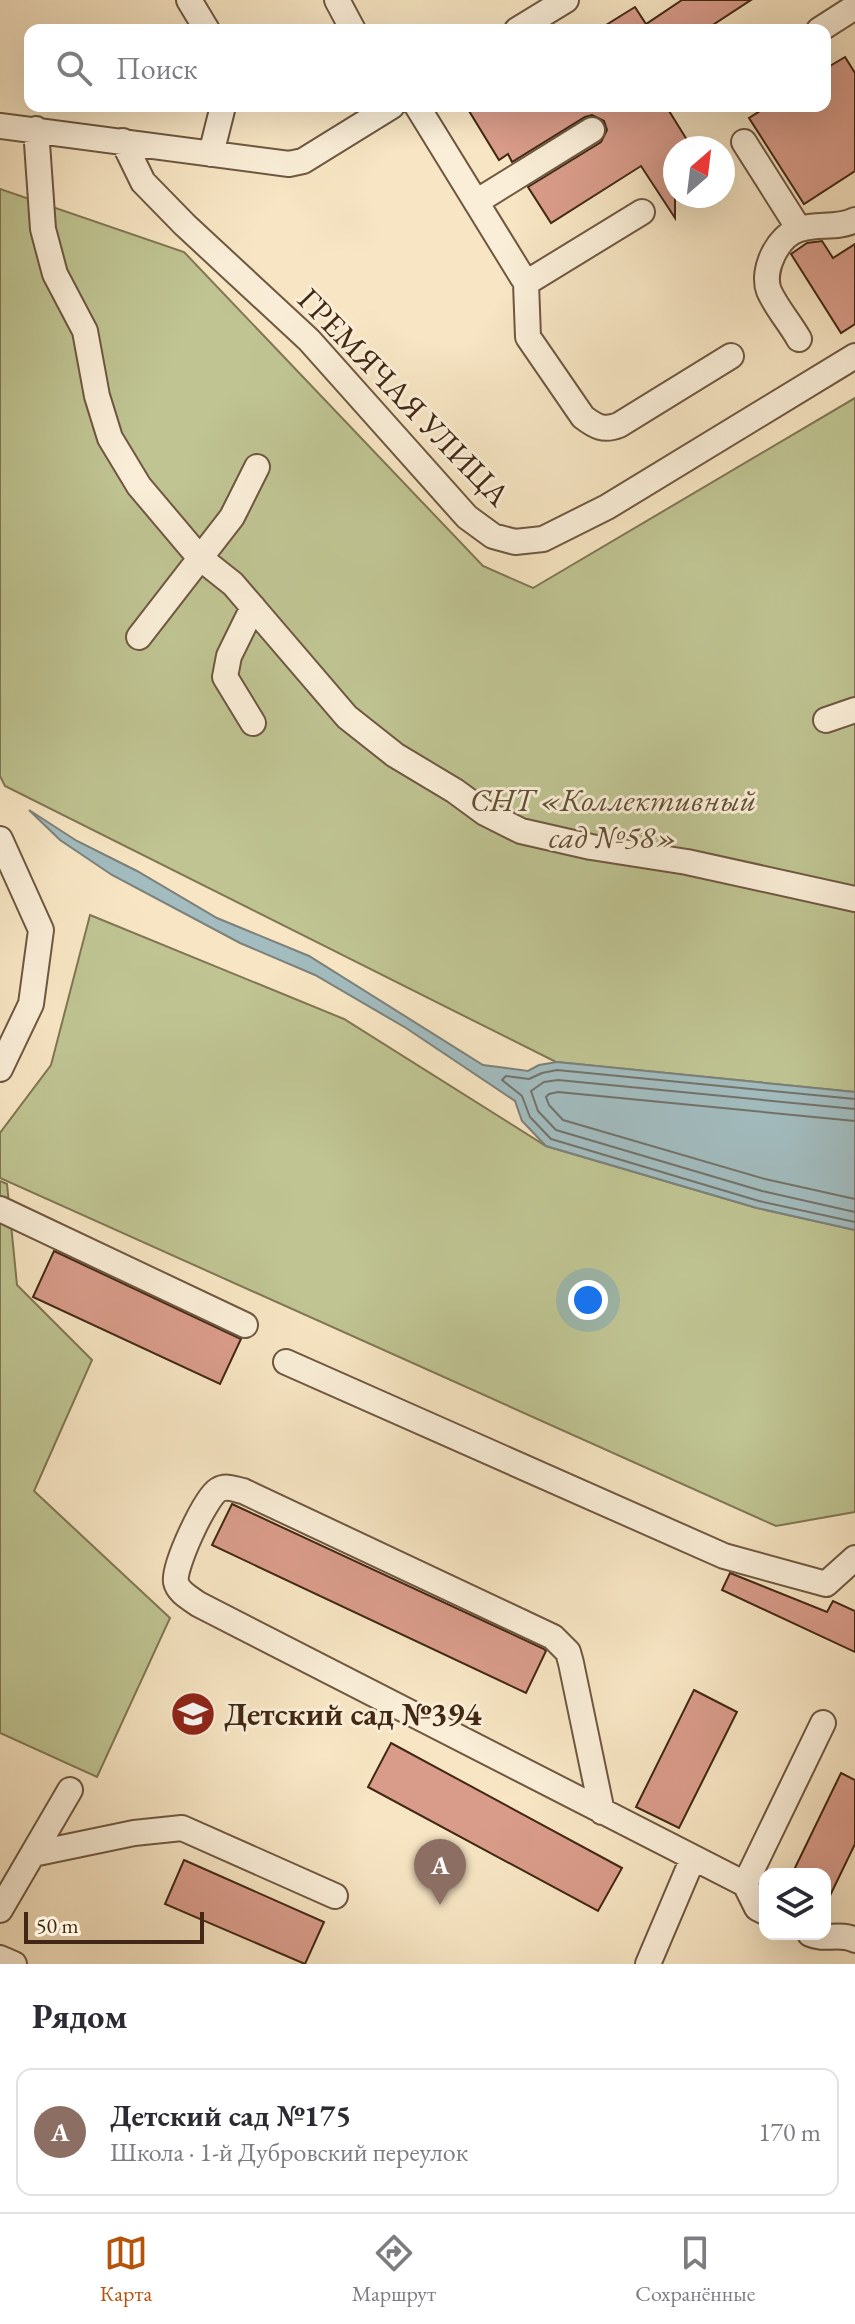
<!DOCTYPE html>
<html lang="ru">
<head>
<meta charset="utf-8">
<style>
	:root { --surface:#fff; --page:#f2f2f3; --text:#2b2b33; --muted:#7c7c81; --line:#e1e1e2; --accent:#b45309 }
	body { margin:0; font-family:"EB Garamond",serif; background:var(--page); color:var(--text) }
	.controls { position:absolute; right:24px; bottom:24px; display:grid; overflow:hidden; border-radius:16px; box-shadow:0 8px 32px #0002 }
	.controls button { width:72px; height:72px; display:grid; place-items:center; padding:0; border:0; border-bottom:2px solid var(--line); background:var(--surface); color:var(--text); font:40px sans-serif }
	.compass { position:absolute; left:663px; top:136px; width:72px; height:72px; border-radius:50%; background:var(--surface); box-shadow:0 8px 32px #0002; rotate:28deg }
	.scale { position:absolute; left:24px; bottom:20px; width:180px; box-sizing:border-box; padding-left:8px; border:4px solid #422814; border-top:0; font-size:22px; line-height:28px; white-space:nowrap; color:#422814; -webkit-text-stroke:6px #faeed8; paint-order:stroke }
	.you { position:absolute; left:588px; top:1300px; width:28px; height:28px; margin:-20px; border:6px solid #fff; border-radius:50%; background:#1a73e8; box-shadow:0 0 0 12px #1a73e833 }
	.badge { display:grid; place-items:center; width:52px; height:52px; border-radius:50%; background:var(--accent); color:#fff; font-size:26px; font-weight:700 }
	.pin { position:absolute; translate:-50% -66px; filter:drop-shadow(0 2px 4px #0008) }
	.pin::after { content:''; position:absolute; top:42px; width:28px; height:24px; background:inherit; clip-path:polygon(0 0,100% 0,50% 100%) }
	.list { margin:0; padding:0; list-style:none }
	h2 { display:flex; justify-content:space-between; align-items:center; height:104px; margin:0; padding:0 32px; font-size:34px }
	h2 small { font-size:26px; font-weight:400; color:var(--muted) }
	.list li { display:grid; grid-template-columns:52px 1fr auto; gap:24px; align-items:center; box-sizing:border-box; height:128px; margin:0 16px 16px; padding:0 16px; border:2px solid var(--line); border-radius:16px }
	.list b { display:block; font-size:30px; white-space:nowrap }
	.list p { margin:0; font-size:26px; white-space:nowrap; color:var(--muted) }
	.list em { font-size:26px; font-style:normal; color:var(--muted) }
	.icon { flex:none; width:44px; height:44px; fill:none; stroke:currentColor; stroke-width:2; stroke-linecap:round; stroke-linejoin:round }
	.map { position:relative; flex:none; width:855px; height:1964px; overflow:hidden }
	.search { position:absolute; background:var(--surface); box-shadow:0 8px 32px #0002; left:24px; right:24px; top:24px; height:88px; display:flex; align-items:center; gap:20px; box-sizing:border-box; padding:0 28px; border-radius:16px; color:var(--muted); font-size:30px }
	.sheet { height:248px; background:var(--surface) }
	nav { display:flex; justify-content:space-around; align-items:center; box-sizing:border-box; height:112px; border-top:2px solid var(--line); background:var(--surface); font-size:22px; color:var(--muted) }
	nav a { display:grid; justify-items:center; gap:4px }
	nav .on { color:var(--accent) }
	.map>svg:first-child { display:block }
	.green { fill:#bfc492; stroke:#807653; stroke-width:2 }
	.water { fill:#a2bcbf; stroke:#7c817b; stroke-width:2 }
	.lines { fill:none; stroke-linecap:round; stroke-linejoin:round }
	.shore { stroke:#72726a; stroke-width:2 }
	.building { fill:#d99c8a; stroke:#422814; stroke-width:2 }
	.minor-casing { stroke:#6f5740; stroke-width:28 }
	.minor { stroke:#faeed8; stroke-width:24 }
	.labels { text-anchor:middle; stroke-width:6; stroke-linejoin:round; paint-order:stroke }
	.street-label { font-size:32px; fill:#422814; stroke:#faeed8 }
	.park-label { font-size:32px; font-style:italic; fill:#614f34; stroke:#faeed8 }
	.poi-label { font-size:32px; font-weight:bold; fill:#422814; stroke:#faeed8; text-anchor:start }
</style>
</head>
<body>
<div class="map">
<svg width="855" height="1964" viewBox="0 0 855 1964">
	<rect width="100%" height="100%" fill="#f7e5c3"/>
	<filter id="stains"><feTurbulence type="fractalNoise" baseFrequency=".0025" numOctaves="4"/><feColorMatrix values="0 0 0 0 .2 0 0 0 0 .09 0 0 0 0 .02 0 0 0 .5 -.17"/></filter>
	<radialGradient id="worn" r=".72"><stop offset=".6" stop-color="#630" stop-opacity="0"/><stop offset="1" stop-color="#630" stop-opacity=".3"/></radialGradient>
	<!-- green -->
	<path class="green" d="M 0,189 L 184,252 L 483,566 L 533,588 L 855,398 L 855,1092 L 556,1062 L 5,786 L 0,776 Z
		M 90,915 L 344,1019 L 546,1146 L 757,1208 L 855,1230 L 855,1512 L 776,1526 L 0,1178 L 0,1133 L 51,1065 Z
		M 0,1181 L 7,1184 L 17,1285 L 92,1360 L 34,1491 L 170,1618 L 97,1777 L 0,1733 Z"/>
	<!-- water -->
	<path class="water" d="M 29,810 L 77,841 L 137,871 L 217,918 L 309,956 L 483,1065 L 528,1071 L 539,1065 L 557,1062 L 855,1092 L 855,1230 L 757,1208 L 546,1146 L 522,1121 L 515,1101 L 406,1028 L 315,975 L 240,943 L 112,875 L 60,840 Z"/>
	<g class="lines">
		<!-- shore -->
		<path class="shore" d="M 855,1099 L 557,1070 L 542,1073 L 529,1079 L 506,1076 L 502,1080 L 522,1096 L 530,1117 L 551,1139 L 759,1201 L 855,1222
			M 855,1109 L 558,1080 L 544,1082 L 531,1091 L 538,1111 L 556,1130 L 762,1191 L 855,1212
			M 855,1121 L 558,1092 L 549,1094 L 546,1097 L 549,1105 L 563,1120 L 765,1179 L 855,1199"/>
	</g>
	<!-- building -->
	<path class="building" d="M 682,0 L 751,0 L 705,30 L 598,30 L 635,7 L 646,24 Z
		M 845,57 L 855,73 L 855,171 L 804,204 L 749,118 L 768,106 L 825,106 L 825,69 Z
		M 466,106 L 666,106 L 692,148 L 675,148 L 675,218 L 641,166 L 551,223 L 528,187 L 601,142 L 607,130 L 604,121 L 592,115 L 585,117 L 512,162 L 508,154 L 499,160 Z
		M 822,241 L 833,258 L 855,244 L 855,324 L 841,333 L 791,254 L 807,243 Z
		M 54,1251 L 241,1339 L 220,1384 L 33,1297 Z
		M 232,1504 L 544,1649 L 546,1651 L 526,1693 L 212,1545 Z
		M 730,1573 L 827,1612 L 833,1601 L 855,1611 L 855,1652 L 722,1590 Z
		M 694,1690 L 737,1712 L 679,1828 L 636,1807 Z
		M 391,1743 L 622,1868 L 598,1911 L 368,1787 Z
		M 841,1773 L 855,1780 L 855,1844 L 825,1906 L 825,1874 L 792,1874 Z
		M 184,1860 L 324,1922 L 305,1964 L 165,1904 Z"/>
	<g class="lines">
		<!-- minor casing -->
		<g class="minor-casing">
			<path id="minor" d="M 189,0 L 207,30
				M 337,0 L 353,30
				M 517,30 L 566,0
				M 819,30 L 855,7
				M 417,106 L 526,283 L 528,337 L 583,417 C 596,427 604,431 619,425 L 731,356
				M 0,126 L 289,164 L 303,161 L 392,106
				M 36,129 L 43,229 L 55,274 L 85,331 L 97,396 L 110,438 L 139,486 L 199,557 L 233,584 L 347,717 L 395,755 L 455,791 L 485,813 L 521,831 L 591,847 L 687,862 L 855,899
				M 123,141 L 143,182 L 185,225 L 309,340 L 467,517 L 493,536 L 515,542 L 543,539 L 607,507 L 855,356
				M 744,142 L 799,229
				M 211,154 L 223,106
				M 476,202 L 592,130
				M 526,283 L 642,212
				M 799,339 C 790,323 776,307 769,291 C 761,270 778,235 800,229 C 818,223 837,229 855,220
				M 253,607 L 229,656 L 225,677 L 253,723
				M 139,637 L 232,517 L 257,467
				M 826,720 L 855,710
				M 0,839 L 41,930 L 31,1004 L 0,1069
				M 0,1209 L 245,1325
				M 286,1362 L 724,1556 L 826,1584 L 855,1558
				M 602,1812 L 571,1663 L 568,1652 L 553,1637 L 243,1491 C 234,1489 226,1485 218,1490 C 205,1498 173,1567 176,1582 C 178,1592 190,1598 198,1604 L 745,1884 L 757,1908 L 765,1912
				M 33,1854 L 134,1833 L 182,1828 L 335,1896
				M 745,1884 L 823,1723
				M 0,1910 L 70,1790
				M 810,1934 C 825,1941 840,1932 855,1940
				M 0,1958 L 14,1964
				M 648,1964 L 693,1858"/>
		</g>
		<!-- minor -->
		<use href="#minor" class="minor"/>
	</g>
	<!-- icons -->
	<defs>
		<g id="school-disc" transform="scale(2.3)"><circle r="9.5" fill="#8f2418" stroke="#faeed8"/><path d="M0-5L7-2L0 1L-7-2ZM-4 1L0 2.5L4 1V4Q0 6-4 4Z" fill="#fff"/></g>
	</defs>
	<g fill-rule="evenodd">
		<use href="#school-disc" x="193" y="1714"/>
	</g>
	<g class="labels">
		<!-- street labels -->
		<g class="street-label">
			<text transform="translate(404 397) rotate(46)" y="11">ГРЕМЯЧАЯ УЛИЦА</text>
		</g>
		<!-- park labels -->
		<g class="park-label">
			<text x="613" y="811">СНТ «Коллективный<tspan x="613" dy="37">сад №58»</tspan></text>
		</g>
		<!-- poi labels -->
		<g class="poi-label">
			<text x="224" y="1725">Детский сад №394</text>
		</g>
	</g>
	<rect width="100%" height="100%" filter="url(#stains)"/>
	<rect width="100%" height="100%" fill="url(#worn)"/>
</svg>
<div class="controls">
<button><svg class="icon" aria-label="layers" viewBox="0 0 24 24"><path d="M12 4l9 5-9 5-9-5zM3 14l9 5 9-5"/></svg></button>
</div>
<svg class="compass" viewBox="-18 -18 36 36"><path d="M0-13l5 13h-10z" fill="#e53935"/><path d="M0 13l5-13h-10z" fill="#7c7c81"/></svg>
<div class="scale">50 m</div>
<div class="you"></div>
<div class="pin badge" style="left:440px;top:1905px;background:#8d6e63">A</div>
<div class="search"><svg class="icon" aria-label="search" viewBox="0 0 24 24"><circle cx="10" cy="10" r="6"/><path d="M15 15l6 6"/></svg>Поиск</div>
</div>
<section class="sheet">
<h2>Рядом<small></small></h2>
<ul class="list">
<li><span class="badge" style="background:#8d6e63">A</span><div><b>Детский сад №175</b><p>Школа · 1-й Дубровский переулок</p></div><em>170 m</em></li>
</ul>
</section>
<nav>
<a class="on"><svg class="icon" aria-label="map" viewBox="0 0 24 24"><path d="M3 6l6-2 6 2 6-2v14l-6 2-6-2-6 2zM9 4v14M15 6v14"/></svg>Карта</a>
<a><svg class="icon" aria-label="directions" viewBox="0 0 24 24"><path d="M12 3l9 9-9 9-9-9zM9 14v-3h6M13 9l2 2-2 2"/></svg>Маршрут</a>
<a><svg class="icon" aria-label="saved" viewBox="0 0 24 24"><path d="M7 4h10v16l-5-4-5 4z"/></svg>Сохранённые</a>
</nav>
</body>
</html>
